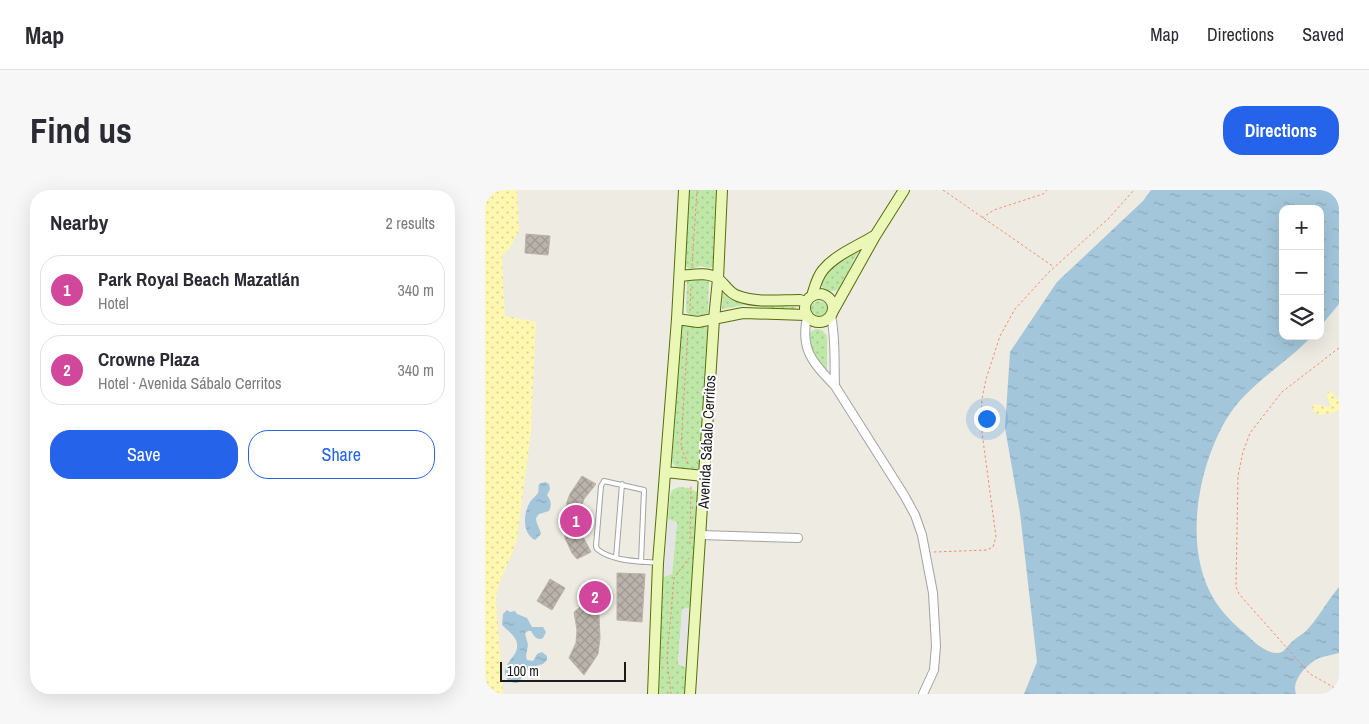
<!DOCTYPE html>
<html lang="en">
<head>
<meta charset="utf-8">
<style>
	:root { --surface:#fff; --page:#f7f7f7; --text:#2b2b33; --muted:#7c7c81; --line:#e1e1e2; --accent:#2563eb }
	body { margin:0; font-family:"Archivo Narrow",sans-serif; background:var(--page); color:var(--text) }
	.controls { position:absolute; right:15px; top:15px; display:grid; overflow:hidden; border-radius:10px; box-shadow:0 5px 20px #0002 }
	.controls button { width:45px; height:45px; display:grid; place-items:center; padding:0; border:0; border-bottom:1px solid var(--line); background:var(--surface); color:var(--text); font:25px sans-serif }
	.scale { position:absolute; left:15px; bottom:12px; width:126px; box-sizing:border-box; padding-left:5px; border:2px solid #1c1c1c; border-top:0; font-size:14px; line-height:18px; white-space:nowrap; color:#1c1c1c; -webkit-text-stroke:4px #fff; paint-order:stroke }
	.you { position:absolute; left:501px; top:228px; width:18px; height:18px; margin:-12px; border:4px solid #fff; border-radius:50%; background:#1a73e8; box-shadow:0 0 0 8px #1a73e833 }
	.badge { display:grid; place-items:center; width:32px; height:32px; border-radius:50%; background:var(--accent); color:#fff; font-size:16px; font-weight:700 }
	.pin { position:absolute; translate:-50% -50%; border:2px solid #fff; box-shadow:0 1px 5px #0006 }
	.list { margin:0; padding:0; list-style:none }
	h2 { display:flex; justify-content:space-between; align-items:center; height:65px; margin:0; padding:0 20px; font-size:21px }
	h2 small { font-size:16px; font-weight:400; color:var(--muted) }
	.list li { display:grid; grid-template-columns:32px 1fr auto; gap:15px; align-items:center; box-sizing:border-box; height:70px; margin:0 10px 10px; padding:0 10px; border:1px solid var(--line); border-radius:20px }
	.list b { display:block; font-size:19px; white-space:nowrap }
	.list p { margin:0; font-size:16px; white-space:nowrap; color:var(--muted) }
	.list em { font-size:16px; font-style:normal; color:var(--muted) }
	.actions { display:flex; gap:10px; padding:15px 20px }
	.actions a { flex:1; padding:11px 0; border:1px solid var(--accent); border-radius:20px; text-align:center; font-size:18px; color:var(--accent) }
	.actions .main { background:var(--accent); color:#fff }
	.icon { flex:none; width:28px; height:28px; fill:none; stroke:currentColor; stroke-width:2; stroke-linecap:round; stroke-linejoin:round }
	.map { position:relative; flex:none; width:854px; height:504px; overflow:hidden; border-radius:20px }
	header { display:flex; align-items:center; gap:30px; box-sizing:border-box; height:70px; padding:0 25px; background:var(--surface); border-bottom:1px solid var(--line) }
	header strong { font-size:24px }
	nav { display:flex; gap:28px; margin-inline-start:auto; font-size:18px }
	.intro { display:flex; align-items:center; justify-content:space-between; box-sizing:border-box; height:120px; padding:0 30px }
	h1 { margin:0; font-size:35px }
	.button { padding:12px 22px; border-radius:20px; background:var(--accent); color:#fff; font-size:18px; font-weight:700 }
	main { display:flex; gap:30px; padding:0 30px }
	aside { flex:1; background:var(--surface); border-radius:20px; box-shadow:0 5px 20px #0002 }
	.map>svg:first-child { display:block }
	.grass { fill:url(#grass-dots) }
	.sand { fill:url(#sand-dots) }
	.parking { fill:#e4e4e4 }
	.water { fill:url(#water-ripples) }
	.building { fill:url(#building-cross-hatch); stroke:#beb3a5 }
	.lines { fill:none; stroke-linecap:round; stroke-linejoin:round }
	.lane-casing { stroke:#a3a3a3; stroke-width:6 }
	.street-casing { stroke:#a3a3a3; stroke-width:10 }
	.secondary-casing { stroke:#566e08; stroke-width:12 }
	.path { stroke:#f58b6b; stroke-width:1; stroke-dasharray:2.5 2.5; stroke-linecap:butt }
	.lane { stroke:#fff; stroke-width:4 }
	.street { stroke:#fff; stroke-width:8 }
	.secondary { stroke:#ebf7b6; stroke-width:10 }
	.labels { text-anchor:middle; stroke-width:4; stroke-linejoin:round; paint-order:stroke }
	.street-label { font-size:15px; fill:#1c1c1c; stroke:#fff }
</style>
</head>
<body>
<header>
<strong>Map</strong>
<nav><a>Map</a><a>Directions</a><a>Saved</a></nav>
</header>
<div class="intro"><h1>Find us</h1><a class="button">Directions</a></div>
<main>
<aside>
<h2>Nearby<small>2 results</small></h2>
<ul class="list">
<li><span class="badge" style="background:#d1479c">1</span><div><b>Park Royal Beach Mazatlán</b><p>Hotel</p></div><em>340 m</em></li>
<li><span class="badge" style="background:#d1479c">2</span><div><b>Crowne Plaza</b><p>Hotel · Avenida Sábalo Cerritos</p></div><em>340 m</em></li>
</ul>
<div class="actions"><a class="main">Save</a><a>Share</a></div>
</aside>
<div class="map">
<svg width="854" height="504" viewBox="0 0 854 504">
	<defs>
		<pattern id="grass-dots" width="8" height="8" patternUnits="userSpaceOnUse" patternTransform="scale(1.25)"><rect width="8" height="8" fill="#bfe7a8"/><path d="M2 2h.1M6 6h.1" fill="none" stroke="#a4c690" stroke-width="1.8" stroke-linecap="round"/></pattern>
		<pattern id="sand-dots" width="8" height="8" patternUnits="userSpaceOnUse" patternTransform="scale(1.25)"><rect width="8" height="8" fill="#fdf7b0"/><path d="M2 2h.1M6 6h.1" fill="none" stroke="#d8d397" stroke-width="1.8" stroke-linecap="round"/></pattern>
		<pattern id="water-ripples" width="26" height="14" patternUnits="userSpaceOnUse" patternTransform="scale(1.25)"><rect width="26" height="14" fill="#a3c6da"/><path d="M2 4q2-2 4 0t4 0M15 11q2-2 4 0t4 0" fill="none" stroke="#8caaba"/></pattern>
		<pattern id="building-cross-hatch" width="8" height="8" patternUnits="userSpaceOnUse" patternTransform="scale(1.25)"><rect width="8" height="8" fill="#b9b3ab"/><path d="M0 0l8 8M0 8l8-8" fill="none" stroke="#9e9993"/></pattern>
	</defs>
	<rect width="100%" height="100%" fill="#edebe2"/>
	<!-- grass -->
	<path class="grass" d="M 204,0 L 235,0 L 229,76 L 224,78 L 216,76 L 205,79 L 200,76 Z
		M 375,58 L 354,99 C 348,103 336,101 336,91 C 336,88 342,80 344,78 C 352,69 365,64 375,58 Z
		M 202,89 L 224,89 L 223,122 L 219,125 L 205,125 L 201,121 Z
		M 238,103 L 258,112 L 311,117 L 310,121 L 259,115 L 237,119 Z
		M326 119a8 8 0 1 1 16 0a8 8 0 1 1-16 0Z
		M 200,134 L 210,137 L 219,135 L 224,139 L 215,277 L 206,284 L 194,281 L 187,272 L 196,136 Z
		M 333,139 L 338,141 L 342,146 L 342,184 C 335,174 308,143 333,139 Z
		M 194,297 L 204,298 L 212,302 L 213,311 L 206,417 L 197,420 L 193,473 L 202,478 L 200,504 L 170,504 L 178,387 L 187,384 L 192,333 L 183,329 L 185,306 L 187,300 Z"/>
	<!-- sand -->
	<path class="sand" d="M 0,0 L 32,0 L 34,41 L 21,64 L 17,64 L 20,126 L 51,132 L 46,242 L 32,348 C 28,369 13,387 11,409 L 18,504 L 0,504 Z
		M 843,202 L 847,202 L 852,210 L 854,206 L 854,219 L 852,222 L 835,225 L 829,222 L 827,217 L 830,214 L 844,217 L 846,216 L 842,207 Z"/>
	<!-- parking -->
	<path class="parking" d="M 183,329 L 192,332 L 187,384 L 178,387 Z
		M 206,417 L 202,478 L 193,474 L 197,419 Z"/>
	<!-- water -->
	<path class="water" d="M 666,0 L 854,0 L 854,114 L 835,137 L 835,19 L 798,19 L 798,146 L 827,146 C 798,177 756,198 737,237 C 711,286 699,362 730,411 C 738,424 752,437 764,447 C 771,454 786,467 797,462 C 801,459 804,454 808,451 C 811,448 816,445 820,442 C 833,429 842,411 854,397 L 854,463 C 847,465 840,466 834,468 C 822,474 806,490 811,504 L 539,504 L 552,472 L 535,323 L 520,238 L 525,162 L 572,92 L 658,11 Z
		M 60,292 L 64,294 L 65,299 L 62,305 C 66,311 67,314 64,321 L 54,324 L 51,328 C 51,334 55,338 56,344 L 50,350 C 37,343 38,324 45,312 C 47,309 51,306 53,303 C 54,300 53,297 54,294 Z
		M 22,420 L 25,422 L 30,421 L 32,424 L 42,428 L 47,437 L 58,437 L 61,442 L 58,448 C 52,451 49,446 46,441 L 43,441 L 40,443 L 43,455 L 41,466 L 42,470 L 48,471 L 52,464 L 57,462 L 62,466 L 62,470 L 58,474 L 44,478 L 33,493 C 31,493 28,493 26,492 C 21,491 19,483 20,479 C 24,468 36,463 31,450 C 28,444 22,440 17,435 L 18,424 Z"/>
	<!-- building -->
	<path class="building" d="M 41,44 L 65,46 L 63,65 L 40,63 Z
		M 97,286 L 111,294 L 99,309 L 95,321 L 95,335 L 97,345 L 106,362 L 92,369 L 87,363 L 80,348 L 79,330 L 82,312 L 85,304 Z
		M 132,383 L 160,384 L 157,432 L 132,430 Z
		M 65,389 L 80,398 L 67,420 L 52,411 Z
		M 105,409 L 114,425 L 115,448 L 113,464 L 99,485 L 84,468 L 91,453 L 92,440 L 89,422 Z"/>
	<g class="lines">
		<!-- lane casing -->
		<g class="lane-casing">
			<path id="lane" d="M 131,368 L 137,294
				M 156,372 L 159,300 L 119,291 L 116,296 L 111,356 L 112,359 C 128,372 154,371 173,373"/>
		</g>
		<!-- street casing -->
		<g class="street-casing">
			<path id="street" d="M 346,126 C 351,148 349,173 350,196
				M 322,127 C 315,160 328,173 350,196 L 419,305 L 430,325 L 437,345 L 448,403 L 451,456 L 449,480 L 438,504
				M 216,345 L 313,348"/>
		</g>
		<!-- secondary casing -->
		<g class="secondary-casing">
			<path id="secondary" d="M 195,86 C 207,85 223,81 233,89 C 241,94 242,102 253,106 C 272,113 295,110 315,110 L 320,112
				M320 118a14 14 0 1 1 28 0a14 14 0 1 1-28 0Z
				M 327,106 C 330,96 332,87 338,80 C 350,65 373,56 389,46
				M 348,121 L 390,46 L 419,0
				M 192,129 L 213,132 L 258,123 L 321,125
				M 180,282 L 219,286
				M 168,504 L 173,373 L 192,129 L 199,0
				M 205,504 L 229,129 L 233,89 L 237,0"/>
		</g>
		<!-- path -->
		<path class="path" d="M 458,0 L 569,77
			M 497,28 L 509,20 L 558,4 L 562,0
			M 207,76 L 212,0
			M 205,121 L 206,95
			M 854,158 L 797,202 L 765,243 L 758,262 L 753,286 L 751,397 L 754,404 L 825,484 L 850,498 L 854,499
			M 203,274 L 196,257 L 203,140
			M 205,354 L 206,295
			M 449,362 L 502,360 L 508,357 L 511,347 L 496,235 L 497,209 L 501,189 L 515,146 L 530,119 L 564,82 L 624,28 L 649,0
			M 186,504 L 182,469 L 189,388 L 204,368"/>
		<!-- lane -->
		<use href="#lane" class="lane"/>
		<!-- street -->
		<use href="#street" class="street"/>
		<!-- secondary -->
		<use href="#secondary" class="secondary"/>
	</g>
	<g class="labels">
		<!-- street labels -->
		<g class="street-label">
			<text transform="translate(222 252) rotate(-87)" y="5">Avenida Sábalo Cerritos</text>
		</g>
	</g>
</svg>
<div class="controls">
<button>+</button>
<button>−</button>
<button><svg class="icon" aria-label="layers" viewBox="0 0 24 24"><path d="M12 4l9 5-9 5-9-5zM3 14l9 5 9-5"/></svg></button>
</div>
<div class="scale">100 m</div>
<div class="you"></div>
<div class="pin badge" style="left:91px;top:331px;background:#d1479c">1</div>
<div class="pin badge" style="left:110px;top:407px;background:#d1479c">2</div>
</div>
</main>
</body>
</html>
